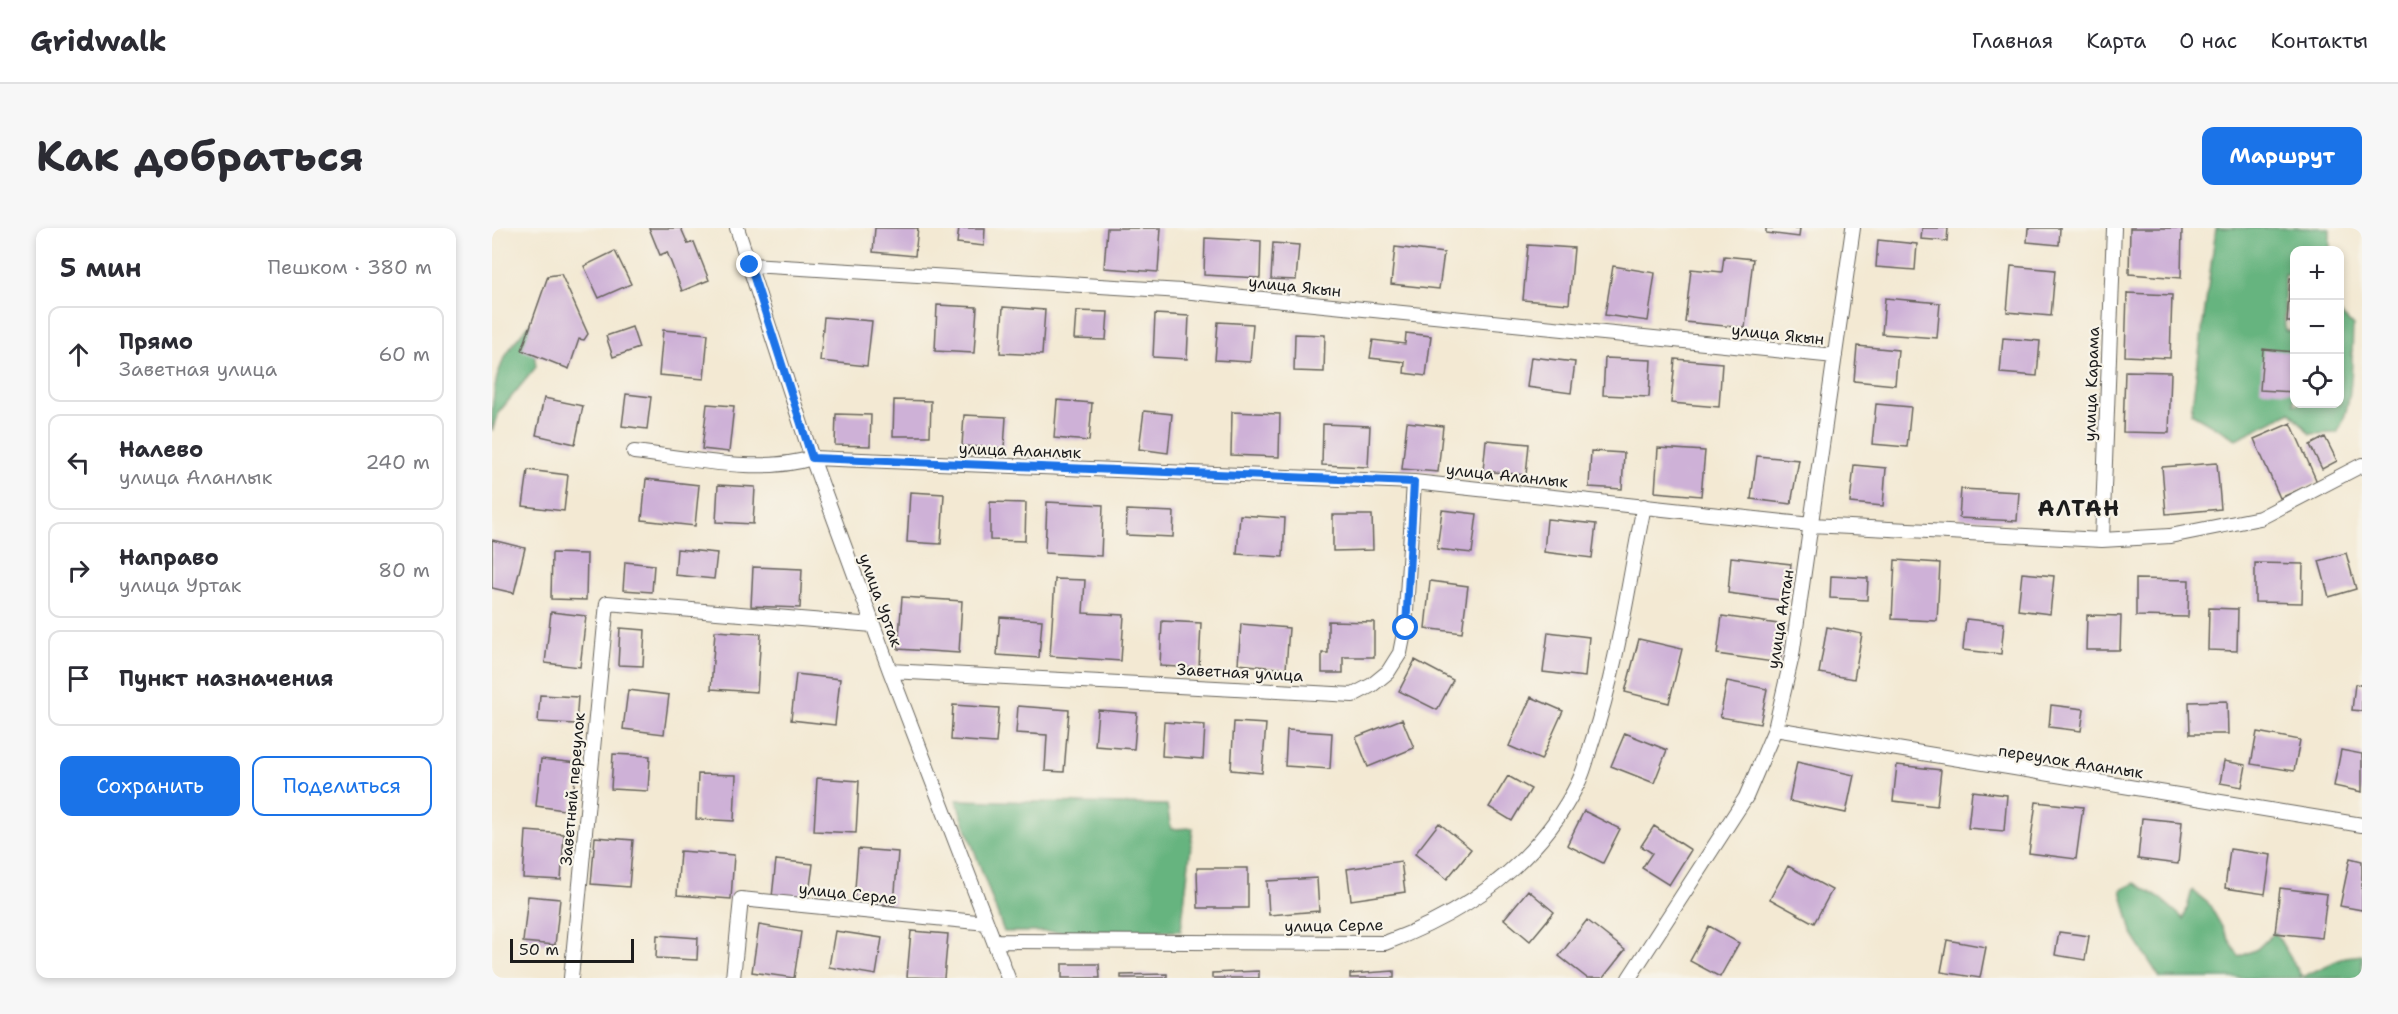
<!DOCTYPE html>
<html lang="ru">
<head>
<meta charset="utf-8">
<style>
	:root { --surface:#fff; --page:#f7f7f7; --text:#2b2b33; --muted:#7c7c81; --line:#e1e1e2; --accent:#1a73e8 }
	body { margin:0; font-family:"Shantell Sans",sans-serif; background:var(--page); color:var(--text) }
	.controls { position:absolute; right:18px; top:18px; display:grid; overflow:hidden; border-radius:12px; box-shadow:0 3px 9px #0003 }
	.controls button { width:54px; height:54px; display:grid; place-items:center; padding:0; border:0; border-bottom:2px solid var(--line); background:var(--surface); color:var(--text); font:30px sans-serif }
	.scale { position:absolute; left:18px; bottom:15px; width:124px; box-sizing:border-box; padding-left:6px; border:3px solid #1c1c1c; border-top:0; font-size:16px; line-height:21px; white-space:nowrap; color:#1c1c1c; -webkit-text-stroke:4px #f7f3e8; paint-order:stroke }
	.stop { position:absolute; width:18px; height:18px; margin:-14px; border:4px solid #1a73e8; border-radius:50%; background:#fff }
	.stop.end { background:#1a73e8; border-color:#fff; box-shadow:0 2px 6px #0008 }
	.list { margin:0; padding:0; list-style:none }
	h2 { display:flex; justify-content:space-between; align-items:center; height:78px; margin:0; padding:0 24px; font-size:26px }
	h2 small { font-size:20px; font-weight:400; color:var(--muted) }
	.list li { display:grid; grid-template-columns:39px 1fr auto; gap:18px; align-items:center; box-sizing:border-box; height:96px; margin:0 12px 12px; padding:0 12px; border:2px solid var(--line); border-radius:12px }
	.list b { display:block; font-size:22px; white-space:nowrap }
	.list p { margin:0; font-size:20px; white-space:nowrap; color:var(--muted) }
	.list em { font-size:20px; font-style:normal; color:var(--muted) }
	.actions { display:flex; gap:12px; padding:18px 24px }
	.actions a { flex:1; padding:14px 0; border:2px solid var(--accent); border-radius:12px; text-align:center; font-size:21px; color:var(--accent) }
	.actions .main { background:var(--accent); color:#fff }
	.icon { flex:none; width:33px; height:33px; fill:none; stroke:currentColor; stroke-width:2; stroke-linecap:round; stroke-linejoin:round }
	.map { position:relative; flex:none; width:1870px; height:750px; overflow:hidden; border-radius:12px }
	header { display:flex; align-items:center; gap:36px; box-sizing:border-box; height:84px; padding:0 30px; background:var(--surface); border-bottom:2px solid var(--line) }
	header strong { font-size:28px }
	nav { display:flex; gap:33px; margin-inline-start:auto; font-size:21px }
	.intro { display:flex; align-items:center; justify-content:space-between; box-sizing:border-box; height:144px; padding:0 36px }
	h1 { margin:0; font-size:42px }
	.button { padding:15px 27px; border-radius:12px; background:var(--accent); color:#fff; font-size:21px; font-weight:700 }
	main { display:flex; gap:36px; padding:0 36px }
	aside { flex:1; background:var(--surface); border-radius:12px; box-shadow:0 3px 9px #0003 }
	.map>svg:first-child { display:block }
	.forest { fill:#66b47f; stroke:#41684e; stroke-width:1.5 }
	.building { fill:#ceb1d7 }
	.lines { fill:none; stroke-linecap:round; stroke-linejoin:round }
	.minor-casing { stroke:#67645c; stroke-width:16 }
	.minor { stroke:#fff; stroke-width:14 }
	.route { stroke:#1a73e8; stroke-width:8 }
	.labels { text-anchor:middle; stroke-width:4.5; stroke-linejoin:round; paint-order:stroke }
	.street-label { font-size:16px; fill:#1c1c1c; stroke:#f7f3e8 }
	.district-label { font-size:22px; font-weight:bold; letter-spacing:1.5px; fill:#1c1c1c; stroke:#f7f3e8 }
</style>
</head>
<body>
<header>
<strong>Gridwalk</strong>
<nav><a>Главная</a><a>Карта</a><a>О нас</a><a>Контакты</a></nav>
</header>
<div class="intro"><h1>Как добраться</h1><a class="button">Маршрут</a></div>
<main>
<aside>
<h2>5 мин<small>Пешком · 380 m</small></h2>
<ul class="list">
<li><svg class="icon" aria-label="ahead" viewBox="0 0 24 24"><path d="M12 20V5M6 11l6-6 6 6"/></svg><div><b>Прямо</b><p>Заветная улица</p></div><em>60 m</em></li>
<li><svg class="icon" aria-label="left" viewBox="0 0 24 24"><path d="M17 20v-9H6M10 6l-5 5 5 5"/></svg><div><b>Налево</b><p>улица Аланлык</p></div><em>240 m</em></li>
<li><svg class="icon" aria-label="right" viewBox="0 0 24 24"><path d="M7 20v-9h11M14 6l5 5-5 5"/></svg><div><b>Направо</b><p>улица Уртак</p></div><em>80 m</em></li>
<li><svg class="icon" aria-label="arrive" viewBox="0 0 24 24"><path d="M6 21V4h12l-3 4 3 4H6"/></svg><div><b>Пункт назначения</b></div></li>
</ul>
<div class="actions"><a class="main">Сохранить</a><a>Поделиться</a></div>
</aside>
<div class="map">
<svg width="1870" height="750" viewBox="0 0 1870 750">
	<rect width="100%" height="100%" fill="#f7f3e8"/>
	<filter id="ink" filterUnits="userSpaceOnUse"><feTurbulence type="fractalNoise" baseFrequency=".0167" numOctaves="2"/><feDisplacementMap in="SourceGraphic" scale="12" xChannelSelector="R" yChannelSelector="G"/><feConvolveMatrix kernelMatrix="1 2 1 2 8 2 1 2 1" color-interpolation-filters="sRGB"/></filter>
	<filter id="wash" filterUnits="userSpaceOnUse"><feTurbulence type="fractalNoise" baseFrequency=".008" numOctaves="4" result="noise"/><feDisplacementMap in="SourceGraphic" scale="24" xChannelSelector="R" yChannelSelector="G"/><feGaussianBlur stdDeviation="1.35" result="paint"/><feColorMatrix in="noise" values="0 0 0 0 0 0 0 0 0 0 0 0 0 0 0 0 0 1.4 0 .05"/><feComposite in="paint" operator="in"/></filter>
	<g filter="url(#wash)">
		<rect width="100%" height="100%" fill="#f3e9d3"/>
		<!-- forest -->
		<path class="forest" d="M 1724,0 L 1838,0 L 1838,22 L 1802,22 L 1802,46 L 1792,46 L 1793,103 L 1802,104 L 1802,176 L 1848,176 L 1849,86 L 1861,98 C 1859,132 1863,175 1845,205 L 1818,206 L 1799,184 L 1744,211 L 1699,185 Z
			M 38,96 L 44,139 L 7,184 L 0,203 C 0,156 4,131 38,96 Z
			M 464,572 L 675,577 L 679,601 L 701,600 L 689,703 L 512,704 Z
			M 1643,655 L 1669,671 L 1692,691 L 1700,662 L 1717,676 L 1747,729 L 1765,721 L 1783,704 L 1810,749 L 1853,729 L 1870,727 L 1870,750 L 1668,750 L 1641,708 L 1629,662 Z"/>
		<g id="blocks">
			<!-- building -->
			<path class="building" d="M 157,0 L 189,0 L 196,16 L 202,14 L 217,52 L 190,63 L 175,24 L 168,27 Z
				M 383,0 L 426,0 L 423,28 L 381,24 Z
				M 467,0 L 493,0 L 492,18 L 465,15 Z
				M 615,0 L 669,0 L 666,44 L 612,40 Z
				M 1274,0 L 1308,0 L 1307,9 L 1274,5 Z
				M 1430,0 L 1456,0 L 1455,13 L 1429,11 Z
				M 1536,0 L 1568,0 L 1567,17 L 1535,14 Z
				M 1638,0 L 1690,0 L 1689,50 L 1637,46 Z
				M 713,10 L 769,13 L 768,50 L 712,47 Z
				M 1386,12 L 1425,16 L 1423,42 L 1384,39 Z
				M 781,15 L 807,17 L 804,52 L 779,51 Z
				M 1036,17 L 1082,20 L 1077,76 L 1031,72 Z
				M 903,19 L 952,25 L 947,61 L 899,56 Z
				M 123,23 L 139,56 L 107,70 L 92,38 Z
				M 1232,28 L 1261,31 L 1253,100 L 1193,94 L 1199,41 L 1230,44 Z
				M 1121,38 L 1163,45 L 1156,93 L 1113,87 Z
				M 1519,38 L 1563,42 L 1559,88 L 1515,84 Z
				M 69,46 L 96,106 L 92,112 L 87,111 L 77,141 L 30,122 L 56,48 Z
				M 1798,50 L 1802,50 L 1802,94 L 1795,94 Z
				M 1635,65 L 1680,67 L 1678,130 L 1633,128 Z
				M 1393,70 L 1448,75 L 1445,110 L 1390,106 Z
				M 445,77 L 485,79 L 482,125 L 443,123 Z
				M 511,79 L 553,82 L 550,127 L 508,125 Z
				M 584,83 L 616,84 L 614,112 L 582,111 Z
				M 663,86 L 697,88 L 695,131 L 661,129 Z
				M 332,89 L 380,93 L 375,138 L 328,133 Z
				M 726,94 L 761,96 L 758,134 L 723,132 Z
				M 140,99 L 147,120 L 121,129 L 114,108 Z
				M 171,102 L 216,106 L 212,151 L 167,147 Z
				M 914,105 L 939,108 L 934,148 L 912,145 L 913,134 L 878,130 L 881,112 L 913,116 Z
				M 803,106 L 833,107 L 832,144 L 802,143 Z
				M 1511,110 L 1548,113 L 1545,148 L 1508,145 Z
				M 1365,118 L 1406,122 L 1403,157 L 1362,153 Z
				M 1771,121 L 1802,124 L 1802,164 L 1768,162 Z
				M 1039,129 L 1083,134 L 1079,165 L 1035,159 Z
				M 1113,130 L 1159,132 L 1157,169 L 1111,167 Z
				M 1183,131 L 1230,135 L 1227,179 L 1179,175 Z
				M 1633,143 L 1679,144 L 1677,205 L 1631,204 Z
				M 134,166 L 159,169 L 155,201 L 130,198 Z
				M 52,170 L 91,178 L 83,216 L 44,207 Z
				M 402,172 L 439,173 L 438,208 L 401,208 Z
				M 565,172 L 600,175 L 597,213 L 562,210 Z
				M 215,176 L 242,178 L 237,224 L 210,221 Z
				M 1384,176 L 1419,179 L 1415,219 L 1380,216 Z
				M 652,183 L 680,186 L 676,225 L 647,221 Z
				M 740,184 L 788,186 L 787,229 L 739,227 Z
				M 344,186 L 379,187 L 378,218 L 343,217 Z
				M 472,187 L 514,189 L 512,220 L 470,218 Z
				M 915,194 L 951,198 L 946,244 L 910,241 Z
				M 1799,195 L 1825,254 L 1788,270 L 1762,211 Z
				M 831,196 L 878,198 L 876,239 L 830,237 Z
				M 1833,209 L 1845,233 L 1830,241 L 1818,217 Z
				M 994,212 L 1037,216 L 1034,247 L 991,243 Z
				M 1166,220 L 1213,223 L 1209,268 L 1163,264 Z
				M 1099,223 L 1132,225 L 1130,261 L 1097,259 Z
				M 1265,228 L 1307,232 L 1299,276 L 1259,271 Z
				M 1725,235 L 1729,281 L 1674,286 L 1670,239 Z
				M 1362,237 L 1394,240 L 1391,278 L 1358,275 Z
				M 36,242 L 76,247 L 72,283 L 31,278 Z
				M 154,251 L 207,257 L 203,298 L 150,292 Z
				M 226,257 L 263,259 L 261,296 L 224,294 Z
				M 1469,261 L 1527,264 L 1525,293 L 1467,290 Z
				M 418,264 L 452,266 L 449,316 L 415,314 Z
				M 498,274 L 534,275 L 533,313 L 498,312 Z
				M 555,274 L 611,277 L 609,328 L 553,325 Z
				M 635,282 L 682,284 L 681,309 L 634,307 Z
				M 950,282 L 985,286 L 980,325 L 945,321 Z
				M 748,287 L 793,290 L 791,329 L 745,326 Z
				M 841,287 L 880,287 L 881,322 L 841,323 Z
				M 1055,291 L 1104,296 L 1100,330 L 1052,324 Z
				M 0,312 L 33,320 L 22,365 L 0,360 Z
				M 185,321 L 225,325 L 222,351 L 183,347 Z
				M 60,325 L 95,326 L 94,372 L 59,371 Z
				M 1854,325 L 1864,361 L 1837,369 L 1827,333 Z
				M 1239,329 L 1299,336 L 1295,373 L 1236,365 Z
				M 1403,332 L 1448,335 L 1445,393 L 1400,391 Z
				M 133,334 L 162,337 L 160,364 L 131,362 Z
				M 1763,335 L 1811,336 L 1810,375 L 1763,374 Z
				M 261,339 L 310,341 L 308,380 L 259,378 Z
				M 1530,345 L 1562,348 L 1558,386 L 1526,382 Z
				M 1339,348 L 1376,350 L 1375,372 L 1338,370 Z
				M 563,351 L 593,352 L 591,385 L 632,387 L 629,433 L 558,428 Z
				M 1644,351 L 1697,352 L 1696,389 L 1644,388 Z
				M 938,353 L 976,358 L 970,405 L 933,400 Z
				M 410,369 L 470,373 L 467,425 L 406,421 Z
				M 1717,380 L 1746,381 L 1745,423 L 1716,422 Z
				M 59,384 L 94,388 L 88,439 L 53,435 Z
				M 1595,387 L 1629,388 L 1628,422 L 1594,422 Z
				M 1230,388 L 1293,397 L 1288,435 L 1225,426 Z
				M 508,389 L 550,392 L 547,430 L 505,427 Z
				M 1474,391 L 1512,395 L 1509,426 L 1471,422 Z
				M 670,393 L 709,395 L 707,440 L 668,438 Z
				M 836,393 L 882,394 L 882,429 L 851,429 L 851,445 L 830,445 L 830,425 L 836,425 Z
				M 749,396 L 797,400 L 794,441 L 746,436 Z
				M 1335,399 L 1370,406 L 1362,451 L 1327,445 Z
				M 128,400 L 153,402 L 151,438 L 126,437 Z
				M 223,403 L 269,406 L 265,464 L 219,461 Z
				M 1056,404 L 1097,409 L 1093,449 L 1051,444 Z
				M 1147,411 L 1190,421 L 1177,475 L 1133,464 Z
				M 923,432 L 961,452 L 945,482 L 907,463 Z
				M 304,446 L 348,451 L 343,497 L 299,492 Z
				M 1235,453 L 1275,461 L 1268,496 L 1228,489 Z
				M 1863,456 L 1870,457 L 1870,483 L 1860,482 Z
				M 136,462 L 177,467 L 172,506 L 131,501 Z
				M 48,467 L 86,469 L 84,496 L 46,494 Z
				M 1039,469 L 1071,483 L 1049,532 L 1017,518 Z
				M 1735,473 L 1736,506 L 1698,506 L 1697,474 Z
				M 461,477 L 507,480 L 504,515 L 459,512 Z
				M 1559,477 L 1592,481 L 1589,503 L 1557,499 Z
				M 526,478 L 577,482 L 572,544 L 553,543 L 555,507 L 524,505 Z
				M 606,482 L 645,485 L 642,521 L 603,518 Z
				M 910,491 L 922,520 L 876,539 L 864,509 Z
				M 672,494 L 713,497 L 711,531 L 670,528 Z
				M 742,494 L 774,496 L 770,545 L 739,542 Z
				M 795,502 L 840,505 L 838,541 L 793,538 Z
				M 1765,504 L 1808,512 L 1802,543 L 1759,536 Z
				M 1133,505 L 1175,522 L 1162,555 L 1119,538 Z
				M 1849,522 L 1870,526 L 1870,564 L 1842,558 Z
				M 121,526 L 158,528 L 156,563 L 119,561 Z
				M 49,531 L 85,535 L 79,583 L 44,578 Z
				M 1732,533 L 1754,537 L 1750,559 L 1728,555 Z
				M 1305,534 L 1362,547 L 1354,585 L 1297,573 Z
				M 1405,537 L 1449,542 L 1445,578 L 1401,573 Z
				M 206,546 L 244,547 L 242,593 L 204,591 Z
				M 1016,548 L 1039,561 L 1020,593 L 997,579 Z
				M 325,550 L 367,553 L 364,605 L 322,603 Z
				M 1480,563 L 1515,567 L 1512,603 L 1476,600 Z
				M 1544,574 L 1591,579 L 1584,631 L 1537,625 Z
				M 1092,583 L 1128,601 L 1111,635 L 1075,617 Z
				M 1650,590 L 1690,594 L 1686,636 L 1646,631 Z
				M 947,595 L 979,621 L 955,651 L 923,626 Z
				M 1162,598 L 1199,622 L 1177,657 L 1150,640 L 1160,625 L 1149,618 Z
				M 34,603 L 72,606 L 69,652 L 31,650 Z
				M 103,609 L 141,612 L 137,659 L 99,656 Z
				M 366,621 L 406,624 L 402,677 L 362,674 Z
				M 1738,621 L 1779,627 L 1773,666 L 1733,660 Z
				M 188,623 L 242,627 L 239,671 L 185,667 Z
				M 1858,630 L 1870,633 L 1870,682 L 1848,678 Z
				M 284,632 L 321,636 L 316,673 L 280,669 Z
				M 909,633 L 913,664 L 859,672 L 855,641 Z
				M 1296,638 L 1340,662 L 1322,695 L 1278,671 Z
				M 705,640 L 756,640 L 756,680 L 706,680 Z
				M 825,650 L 827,683 L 777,687 L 775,653 Z
				M 1788,660 L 1835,666 L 1830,710 L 1783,705 Z
				M 1036,662 L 1062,684 L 1038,713 L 1012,691 Z
				M 36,668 L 68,671 L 63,717 L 31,714 Z
				M 1095,692 L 1133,722 L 1111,750 L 1095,750 L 1067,728 Z
				M 267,697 L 309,704 L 302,750 L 260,744 Z
				M 1217,698 L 1247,715 L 1228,749 L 1198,733 Z
				M 343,703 L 390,710 L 384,747 L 337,739 Z
				M 419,703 L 456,706 L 452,750 L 415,749 Z
				M 1567,704 L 1597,708 L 1593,732 L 1563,727 Z
				M 165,707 L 206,710 L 205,732 L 164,730 Z
				M 1455,712 L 1494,719 L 1488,750 L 1449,744 Z
				M 570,736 L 607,736 L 608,750 L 570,750 Z
				M 767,743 L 767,750 L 720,750 L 720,745 Z
				M 902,743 L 902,750 L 858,750 L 858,746 Z
				M 675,746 L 675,750 L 629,750 L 629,747 Z"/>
		</g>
	</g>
	<g filter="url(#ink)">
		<use href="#blocks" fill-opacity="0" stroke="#67645c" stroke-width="1.5"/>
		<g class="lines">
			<!-- minor casing -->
			<g class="minor-casing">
				<path id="minor" d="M 245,0 L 320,230 L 398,443 L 516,750
					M 258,37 L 690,63 L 1343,128
					M 142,224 C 198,230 266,247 320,230 L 922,254 L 1319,297 L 1610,312 L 1678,308 L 1768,290 L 1870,237
					M 1610,312 L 1622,0
					M 398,443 L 861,467 L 880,457 L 896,444 L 908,425 L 913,400 L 922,254
					M 1283,501 L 1870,597
					M 502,713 L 893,715 C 976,684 1047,635 1087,553 C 1093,541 1096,526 1100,514 C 1126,438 1136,356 1152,278
					M 79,750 L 115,375 L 381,397
					M 241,750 L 249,671 L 495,695
					M 1137,750 L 1254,569 L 1283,501 L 1300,428 L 1361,0"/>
			</g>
			<!-- minor -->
			<use href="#minor" class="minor"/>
		</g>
	</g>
	<g class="lines" filter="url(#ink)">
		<!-- route -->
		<path class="route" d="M 258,37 L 320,230 L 922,254 L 914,400"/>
	</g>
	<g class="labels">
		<!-- street labels -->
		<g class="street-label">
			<text transform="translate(803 58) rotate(6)" y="6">улица Якын</text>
			<text transform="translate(1286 106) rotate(6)" y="6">улица Якын</text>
			<text transform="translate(1599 156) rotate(-88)" y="6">улица Карама</text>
			<text transform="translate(528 222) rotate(2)" y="6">улица Аланлык</text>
			<text transform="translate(1015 247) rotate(6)" y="6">улица Аланлык</text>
			<text transform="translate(389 372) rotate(70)" y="6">улица Уртак</text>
			<text transform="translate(1288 391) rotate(-81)" y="6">улица Алтан</text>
			<text transform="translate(748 444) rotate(3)" y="6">Заветная улица</text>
			<text transform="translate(1579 533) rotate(9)" y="6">переулок Аланлык</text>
			<text transform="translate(80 561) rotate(-85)" y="6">Заветный переулок</text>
			<text transform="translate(356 665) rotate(6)" y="6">улица Серле</text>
			<text transform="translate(842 697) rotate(-1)" y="6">улица Серле</text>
		</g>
		<!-- district labels -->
		<g class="district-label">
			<text x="1587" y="288">АЛТАН</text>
		</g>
	</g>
</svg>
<div class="controls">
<button>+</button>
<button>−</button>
<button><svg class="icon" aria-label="locate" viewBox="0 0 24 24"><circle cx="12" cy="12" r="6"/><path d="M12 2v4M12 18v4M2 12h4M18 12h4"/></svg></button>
</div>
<div class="scale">50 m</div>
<div class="stop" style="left:914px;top:400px"></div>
<div class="stop end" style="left:258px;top:37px"></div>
</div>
</main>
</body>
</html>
